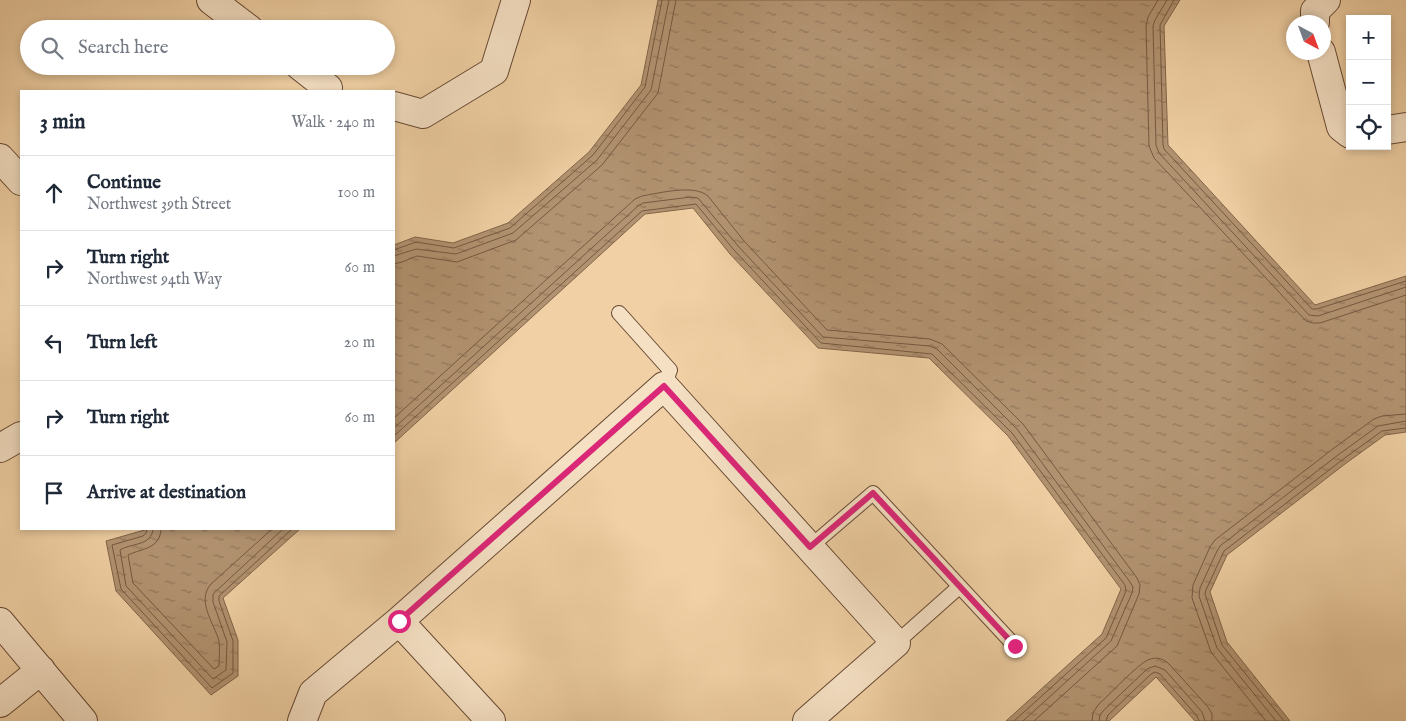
<!DOCTYPE html>
<html lang="en">
<head>
<meta charset="utf-8">
<style>
	:root { --surface:#fff; --page:#f2f2f3; --text:#1f2937; --muted:#747a83; --line:#e0e1e3 }
	body { margin:0; font-family:"IM FELL English",serif; background:var(--page); color:var(--text) }
	.controls { position:absolute; right:15px; top:15px; display:grid; overflow:hidden; border-radius:0px; box-shadow:0 2px 8px #0003 }
	.controls button { width:45px; height:45px; display:grid; place-items:center; padding:0; border:0; border-bottom:1px solid var(--line); background:var(--surface); color:var(--text); font:25px sans-serif }
	.compass { position:absolute; left:1286px; top:15px; width:45px; height:45px; border-radius:50%; background:var(--surface); box-shadow:0 2px 8px #0003; rotate:139deg }
	.stop { position:absolute; width:15px; height:15px; margin:-11px; border:4px solid #db2777; border-radius:50%; background:#fff }
	.stop.end { background:#db2777; border-color:#fff; box-shadow:0 1px 5px #0008 }
	.list { margin:0; padding:0; list-style:none }
	h2 { display:flex; justify-content:space-between; align-items:center; height:65px; margin:0; padding:0 20px; font-size:21px }
	h2 small { font-size:16px; font-weight:400; color:var(--muted) }
	.list li { display:grid; grid-template-columns:32px 1fr auto; gap:15px; align-items:center; box-sizing:border-box; height:75px; padding:0 20px; border-top:1px solid var(--line) }
	.list b { display:block; font-size:19px; white-space:nowrap }
	.list p { margin:0; font-size:16px; white-space:nowrap; color:var(--muted) }
	.list em { font-size:16px; font-style:normal; color:var(--muted) }
	.icon { flex:none; width:28px; height:28px; fill:none; stroke:currentColor; stroke-width:2; stroke-linecap:round; stroke-linejoin:round }
	.map { position:relative; flex:none; width:1406px; height:721px; overflow:hidden }
	.search { position:absolute; background:var(--surface); box-shadow:0 2px 8px #0003; left:20px; top:20px; width:375px; height:55px; display:flex; align-items:center; gap:12px; box-sizing:border-box; padding:0 18px; border-radius:28px; color:var(--muted); font-size:19px }
	.panel { position:absolute; background:var(--surface); box-shadow:0 2px 8px #0003; left:20px; top:90px; width:375px; height:440px; border-radius:0px }
	.map>svg:first-child { display:block }
	.water { fill:url(#water-ripples); stroke:#826449 }
	.lines { fill:none; stroke-linecap:round; stroke-linejoin:round }
	.shore { stroke:#765840; stroke-width:1 }
	.service-casing { stroke:#684a34; stroke-width:16 }
	.minor-casing { stroke:#684a34; stroke-width:30 }
	.service { stroke:#f5e0c4; stroke-width:14 }
	.minor { stroke:#f5e0c4; stroke-width:28 }
	.route { stroke:#db2777; stroke-width:6 }
</style>
</head>
<body>
<div class="map">
<svg width="1406" height="721" viewBox="0 0 1406 721">
	<defs>
		<pattern id="water-ripples" width="26" height="14" patternUnits="userSpaceOnUse" patternTransform="scale(1.25)"><rect width="26" height="14" fill="#b29371"/><path d="M2 4q2-2 4 0t4 0M15 11q2-2 4 0t4 0" fill="none" stroke="#92775b"/></pattern>
	</defs>
	<rect width="100%" height="100%" fill="#f0d0a4"/>
	<filter id="stains"><feTurbulence type="fractalNoise" baseFrequency=".004" numOctaves="4"/><feColorMatrix values="0 0 0 0 .2 0 0 0 0 .09 0 0 0 0 .02 0 0 0 .5 -.17"/></filter>
	<radialGradient id="worn" r=".72"><stop offset=".6" stop-color="#630" stop-opacity="0"/><stop offset="1" stop-color="#630" stop-opacity=".3"/></radialGradient>
	<!-- water -->
	<path class="water" d="M 658,0 L 1180,0 L 1164,26 L 1168,145 L 1315,305 L 1406,276 L 1406,432 L 1385,435 L 1345,464 L 1227,555 L 1210,592 L 1227,642 L 1290,721 L 1195,721 L 1156,677 L 1109,721 L 1006,721 L 1102,634 L 1121,589 L 1008,436 L 929,358 L 818,348 L 730,254 L 693,208 L 645,214 L 394,443 L 394,245 L 415,237 L 453,243 L 508,223 L 589,152 L 641,85 Z
		M 148,529 L 300,529 L 223,598 L 238,640 L 238,676 L 211,695 L 116,591 L 106,541 Z"/>
	<g class="lines">
		<!-- shore -->
		<path class="shore" d="M 1158,0 L 1148,17 L 1146,26 L 1149,146 L 1154,158 L 1306,321 L 1313,323 L 1320,323 L 1406,295
			M 1167,0 L 1155,20 L 1153,26 L 1156,145 L 1159,153 L 1309,315 L 1318,316 L 1406,287
			M 1174,0 L 1160,25 L 1163,145 L 1164,149 L 1312,309 L 1317,309 L 1406,281
			M 394,250 L 416,242 L 454,248 L 510,228 L 593,155 L 645,87 L 662,0
			M 394,256 L 416,249 L 456,254 L 513,233 L 597,160 L 651,90 L 669,0
			M 394,264 L 402,262 L 417,256 L 457,262 L 516,240 L 602,165 L 658,93 L 676,0
			M 394,418 L 635,199 L 642,196 C 660,193 694,184 708,196 L 744,241 L 827,330 L 930,339 L 942,344 L 1023,424 L 1137,578 L 1140,585 L 1139,594 L 1117,646 L 1034,721
			M 394,428 L 638,206 L 643,203 L 691,197 L 698,198 L 738,246 L 823,337 L 930,346 L 937,349 L 1017,429 L 1130,582 L 1133,587 L 1132,593 L 1111,641 L 1023,721
			M 394,436 L 642,211 L 696,204 L 734,250 L 821,343 L 932,354 L 1012,433 L 1125,585 L 1126,591 L 1106,638 L 1014,721
			M 147,529 L 146,533 L 143,536 L 112,545 L 121,589 L 212,688 L 233,673 L 233,641 L 219,601 L 219,596 L 292,529
			M 153,529 C 152,546 131,543 120,550 L 126,586 L 213,679 L 226,670 L 227,642 L 213,602 L 213,594 L 283,529
			M 161,529 C 160,549 143,548 128,555 L 133,583 L 214,669 L 219,666 C 219,658 220,649 219,641 C 214,623 196,601 211,584 L 272,529
			M 1092,721 L 1093,713 L 1098,705 C 1108,696 1138,664 1148,660 C 1157,656 1164,659 1170,665 L 1208,707 L 1212,714 L 1212,721
			M 1099,721 L 1100,715 L 1103,711 L 1147,669 L 1155,666 L 1165,670 L 1202,712 L 1205,721
			M 1106,721 L 1108,715 L 1151,674 L 1155,672 L 1160,674 L 1197,716 L 1199,721
			M 1266,721 L 1211,652 L 1192,598 L 1193,585 L 1210,547 L 1215,540 L 1334,448 L 1374,419 L 1382,416 L 1406,414
			M 1276,721 L 1217,648 L 1199,596 L 1200,588 L 1217,551 L 1220,546 L 1338,455 L 1378,426 L 1406,421
			M 1284,721 L 1222,645 L 1205,594 L 1206,590 L 1224,551 L 1342,460 L 1382,431 L 1406,428"/>
		<!-- service casing -->
		<g class="service-casing">
			<path id="service" d="M 619,313 L 670,370 L 664,386
				M 810,547 L 873,493 L 1015,646
				M 896,643 L 959,587"/>
		</g>
		<!-- minor casing -->
		<g class="minor-casing">
			<path id="minor" d="M 211,0 L 249,29
				M 1315,22 L 1315,11 L 1326,0
				M 1321,52 L 1341,127 L 1350,134
				M 300,66 L 328,88
				M 394,106 L 423,114 L 494,71 L 516,0
				M 1387,130 L 1406,127
				M 0,158 L 21,181
				M 0,448 L 21,436
				M 399,621 L 491,721
				M 0,622 L 83,721
				M 0,703 L 41,670
				M 302,721 L 313,693 L 399,621 L 664,386 L 896,643 L 807,721"/>
		</g>
		<!-- service -->
		<use href="#service" class="service"/>
		<!-- minor -->
		<use href="#minor" class="minor"/>
	</g>
	<g class="lines">
		<!-- route -->
		<path class="route" d="M 399,621 L 664,386 L 810,547 L 873,493 L 1015,646"/>
	</g>
	<rect width="100%" height="100%" filter="url(#stains)"/>
	<rect width="100%" height="100%" fill="url(#worn)"/>
</svg>
<div class="controls">
<button>+</button>
<button>−</button>
<button><svg class="icon" aria-label="locate" viewBox="0 0 24 24"><circle cx="12" cy="12" r="6"/><path d="M12 2v4M12 18v4M2 12h4M18 12h4"/></svg></button>
</div>
<svg class="compass" viewBox="-18 -18 36 36"><path d="M0-13l5 13h-10z" fill="#e53935"/><path d="M0 13l5-13h-10z" fill="#747a83"/></svg>
<div class="stop" style="left:399px;top:621px"></div>
<div class="stop end" style="left:1015px;top:646px"></div>
<div class="search"><svg class="icon" aria-label="search" viewBox="0 0 24 24"><circle cx="10" cy="10" r="6"/><path d="M15 15l6 6"/></svg>Search here</div>
<section class="panel">
<h2>3 min<small>Walk · 240 m</small></h2>
<ul class="list">
<li><svg class="icon" aria-label="ahead" viewBox="0 0 24 24"><path d="M12 20V5M6 11l6-6 6 6"/></svg><div><b>Continue</b><p>Northwest 39th Street</p></div><em>100 m</em></li>
<li><svg class="icon" aria-label="right" viewBox="0 0 24 24"><path d="M7 20v-9h11M14 6l5 5-5 5"/></svg><div><b>Turn right</b><p>Northwest 94th Way</p></div><em>60 m</em></li>
<li><svg class="icon" aria-label="left" viewBox="0 0 24 24"><path d="M17 20v-9H6M10 6l-5 5 5 5"/></svg><div><b>Turn left</b></div><em>20 m</em></li>
<li><svg class="icon" aria-label="right" viewBox="0 0 24 24"><path d="M7 20v-9h11M14 6l5 5-5 5"/></svg><div><b>Turn right</b></div><em>60 m</em></li>
<li><svg class="icon" aria-label="arrive" viewBox="0 0 24 24"><path d="M6 21V4h12l-3 4 3 4H6"/></svg><div><b>Arrive at destination</b></div></li>
</ul>
</section>
</div>
</body>
</html>
